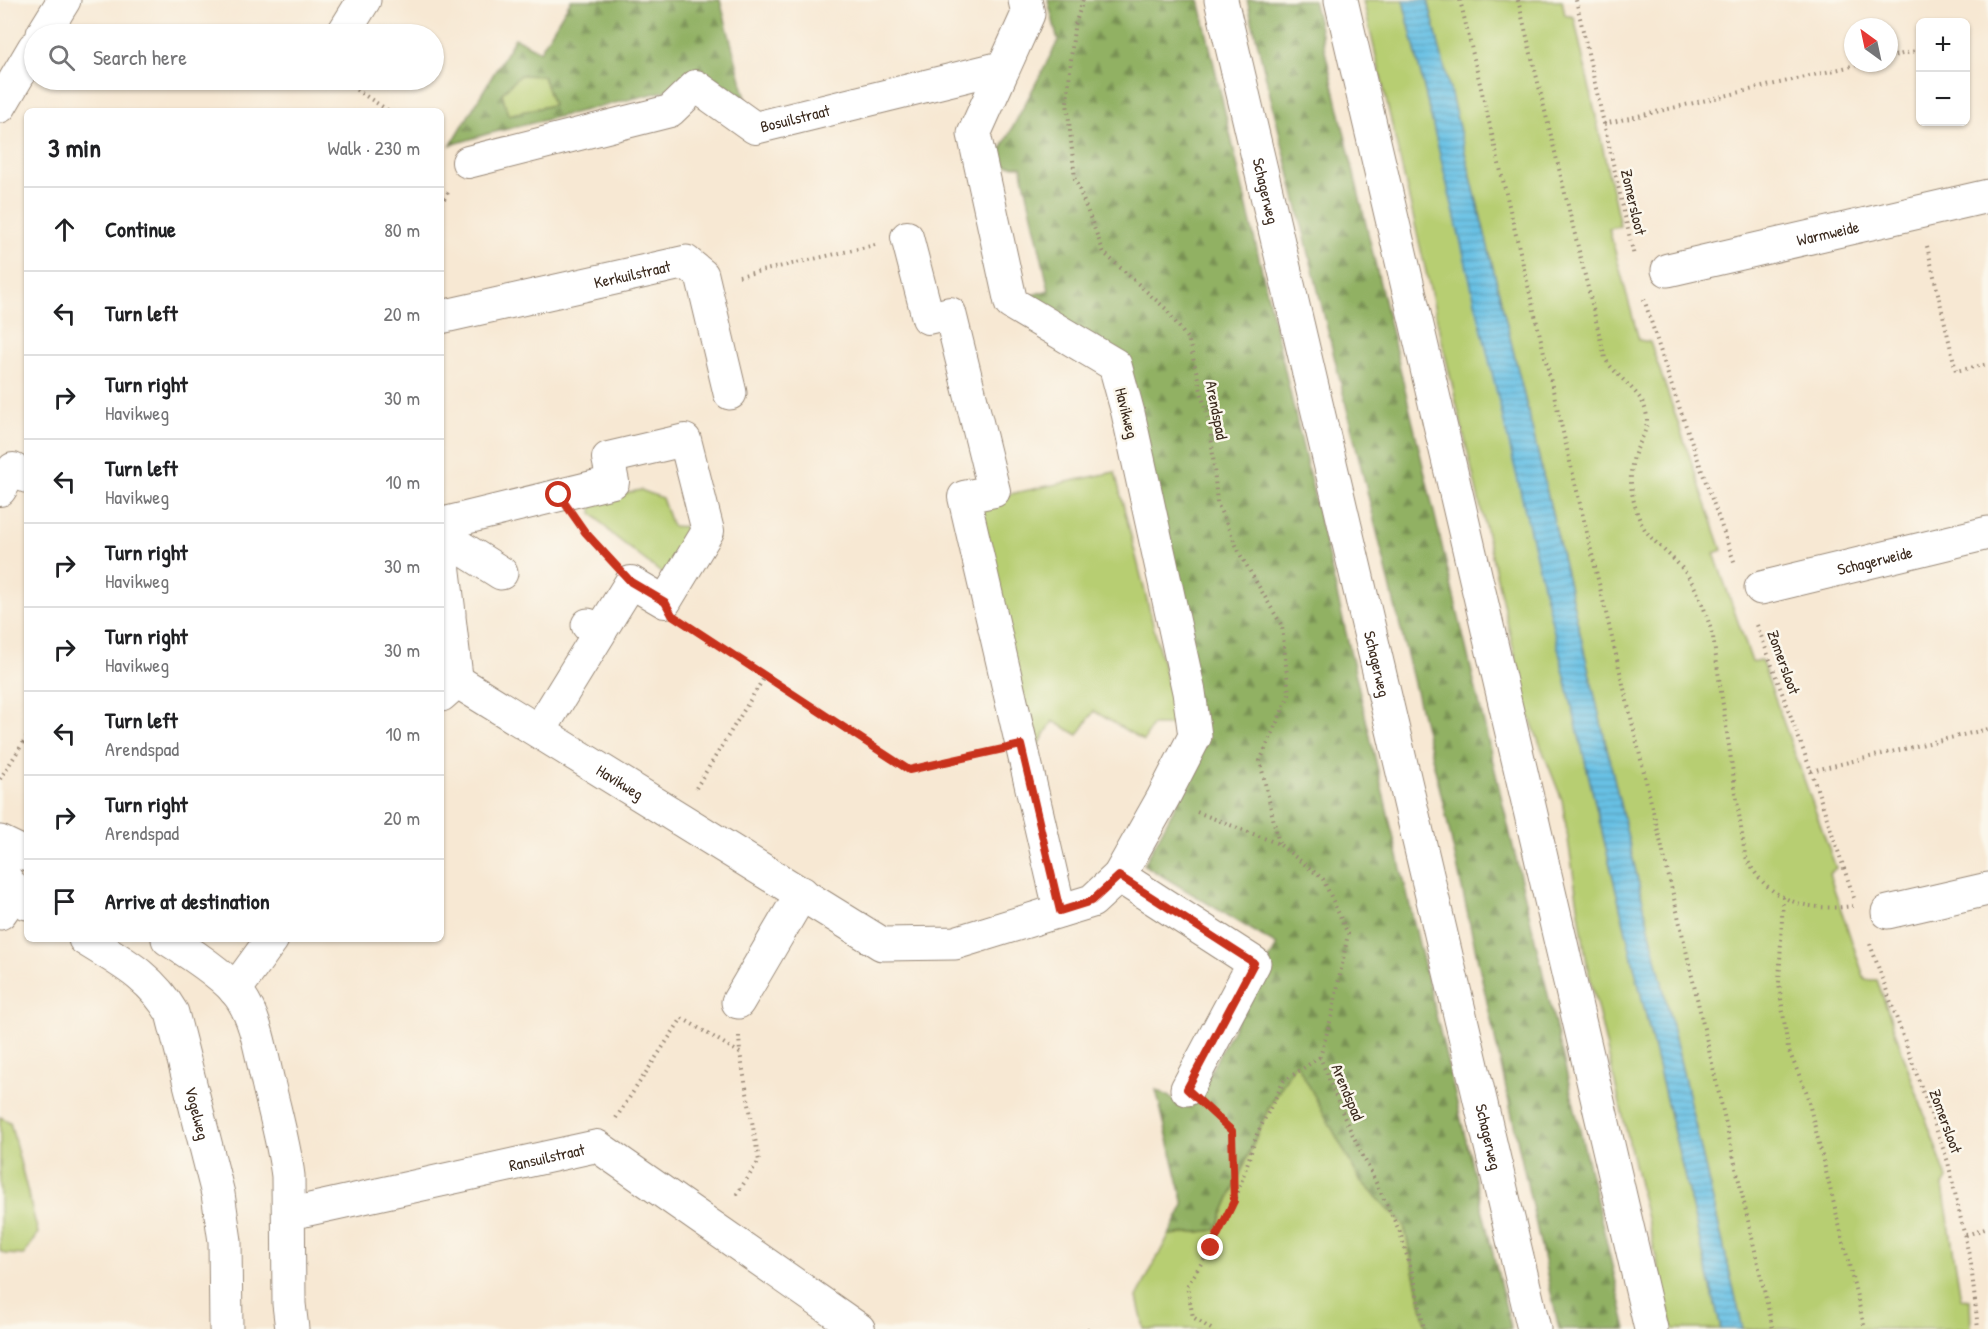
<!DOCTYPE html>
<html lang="en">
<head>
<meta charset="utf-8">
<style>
	:root { --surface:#fff; --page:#f2f2f2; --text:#202124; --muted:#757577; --line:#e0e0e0 }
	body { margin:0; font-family:"Patrick Hand",sans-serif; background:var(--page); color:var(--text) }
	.controls { position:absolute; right:18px; top:18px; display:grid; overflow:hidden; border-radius:9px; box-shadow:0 2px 4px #0004 }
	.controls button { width:54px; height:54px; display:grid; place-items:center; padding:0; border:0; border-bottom:2px solid var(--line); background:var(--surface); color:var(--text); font:30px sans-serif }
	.compass { position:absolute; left:1844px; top:18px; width:54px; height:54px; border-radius:50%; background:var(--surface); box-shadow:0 2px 4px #0004; rotate:327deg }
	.stop { position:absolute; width:18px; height:18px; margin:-14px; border:4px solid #c8321e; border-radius:50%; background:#fff }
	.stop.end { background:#c8321e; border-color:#fff; box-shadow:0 2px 6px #0008 }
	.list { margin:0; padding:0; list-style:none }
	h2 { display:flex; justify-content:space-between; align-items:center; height:78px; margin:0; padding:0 24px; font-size:26px }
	h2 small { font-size:20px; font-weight:400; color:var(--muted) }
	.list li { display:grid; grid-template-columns:39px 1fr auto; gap:18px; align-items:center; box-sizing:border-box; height:84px; padding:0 24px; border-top:2px solid var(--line) }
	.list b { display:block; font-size:22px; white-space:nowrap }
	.list p { margin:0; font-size:20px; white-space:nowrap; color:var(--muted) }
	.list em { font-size:20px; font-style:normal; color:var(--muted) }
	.icon { flex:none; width:33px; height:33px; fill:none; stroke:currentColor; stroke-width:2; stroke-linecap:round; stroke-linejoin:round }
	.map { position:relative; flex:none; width:1988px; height:1329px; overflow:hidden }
	.search { position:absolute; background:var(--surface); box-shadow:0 2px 4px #0004; left:24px; top:24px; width:420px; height:66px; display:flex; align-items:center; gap:15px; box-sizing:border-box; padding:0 21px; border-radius:33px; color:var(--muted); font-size:22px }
	.panel { position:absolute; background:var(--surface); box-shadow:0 2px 4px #0004; left:24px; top:108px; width:420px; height:834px; border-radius:9px }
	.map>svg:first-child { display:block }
	.green { fill:#b7ce72; stroke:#797c48; stroke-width:1.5 }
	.forest { fill:url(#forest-firs); stroke:#666e41; stroke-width:1.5; fill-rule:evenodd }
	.water { fill:url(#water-rules); stroke:#527682; stroke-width:1.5 }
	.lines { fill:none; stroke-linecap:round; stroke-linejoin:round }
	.pedestrian-casing { stroke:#998978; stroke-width:34 }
	.minor-casing { stroke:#998978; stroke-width:35 }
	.tertiary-casing { stroke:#998978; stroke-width:35 }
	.primary-casing { stroke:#998978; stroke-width:35 }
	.path { stroke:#998978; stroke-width:4; stroke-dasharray:1.5 4.5; stroke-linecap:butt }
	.pedestrian { stroke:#fff; stroke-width:32 }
	.minor { stroke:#fff; stroke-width:33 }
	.tertiary { stroke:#fff; stroke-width:33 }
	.primary { stroke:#fff; stroke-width:33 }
	.route { stroke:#c8321e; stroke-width:8 }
	.labels { text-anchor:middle; stroke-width:5; stroke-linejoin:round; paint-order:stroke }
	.street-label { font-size:16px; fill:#3b2a1e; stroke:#fbf7ec }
</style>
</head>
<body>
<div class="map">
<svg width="1988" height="1329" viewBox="0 0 1988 1329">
	<defs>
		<pattern id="forest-firs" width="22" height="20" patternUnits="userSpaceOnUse" patternTransform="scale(1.5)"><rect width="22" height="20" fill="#91b164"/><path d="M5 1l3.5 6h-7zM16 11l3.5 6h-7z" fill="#789052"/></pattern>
		<pattern id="water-rules" width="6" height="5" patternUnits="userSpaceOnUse" patternTransform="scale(1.5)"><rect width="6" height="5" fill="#68c1e5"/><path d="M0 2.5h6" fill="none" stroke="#579db9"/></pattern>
	</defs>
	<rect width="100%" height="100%" fill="#fbf7ec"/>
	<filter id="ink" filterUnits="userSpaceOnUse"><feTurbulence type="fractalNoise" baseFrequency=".0167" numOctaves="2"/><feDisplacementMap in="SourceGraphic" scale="12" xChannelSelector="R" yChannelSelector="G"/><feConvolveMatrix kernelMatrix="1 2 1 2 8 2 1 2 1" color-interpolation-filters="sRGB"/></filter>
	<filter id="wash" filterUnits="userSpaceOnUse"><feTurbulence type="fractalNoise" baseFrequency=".008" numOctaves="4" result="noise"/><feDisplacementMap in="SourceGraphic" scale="24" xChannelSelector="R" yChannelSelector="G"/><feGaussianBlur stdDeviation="1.35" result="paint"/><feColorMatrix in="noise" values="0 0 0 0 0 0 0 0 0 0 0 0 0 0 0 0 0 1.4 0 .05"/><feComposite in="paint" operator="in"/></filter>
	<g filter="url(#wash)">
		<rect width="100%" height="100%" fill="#f7e8d3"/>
		<!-- green -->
		<path class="green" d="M 1363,0 L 1403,0 C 1506,444 1616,886 1721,1329 L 1673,1329 L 1587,964 L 1562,800 L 1529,716 Z
			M 1428,0 L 1562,0 L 1565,15 L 1574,17 L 1620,226 L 1609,229 L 1639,340 L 1650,342 L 1722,550 L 1714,553 L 1752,662 L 1761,660 L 1836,868 L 1829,874 L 1865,980 L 1877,980 L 1947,1179 L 1943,1186 L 1961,1299 L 1970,1300 L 1971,1329 L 1743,1329 L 1532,428 Z
			M 520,74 L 543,76 L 553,105 L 508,115 L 502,93 Z
			M 1115,472 L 1178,725 L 1152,725 L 1144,741 L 1094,711 L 1078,735 L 1053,721 L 1036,749 L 972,502 Z
			M 617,487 L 626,493 L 641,490 L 662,498 L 672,526 L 687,527 L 693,545 L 670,580 L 613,535 L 592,513 L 593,493 Z
			M 1296,1061 L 1360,1180 L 1404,1225 L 1427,1329 L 1144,1329 L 1137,1297 L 1169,1235 L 1216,1230 L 1268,1109 Z
			M 0,1117 L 10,1122 L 38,1233 L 24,1255 L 5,1254 L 0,1251 Z"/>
		<!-- forest -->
		<path class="forest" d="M 571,0 L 720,0 L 746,99 L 714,79 L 487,134 L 451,145 L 515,38 L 540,51 ZM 520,75 L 543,76 L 553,105 L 508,115 L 502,93 Z
			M 1048,0 L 1199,0 L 1392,831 L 1511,1329 L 1427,1329 L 1404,1225 L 1360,1180 L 1296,1062 L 1268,1109 L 1216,1230 L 1169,1235 L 1184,1205 L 1156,1090 L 1191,1108 L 1277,945 L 1144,865 L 1190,778 L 1117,354 L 1025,297 L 1049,290 L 1021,166 L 993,165 L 1058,41 Z
			M 1247,0 L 1313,0 L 1627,1329 L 1559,1329 L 1443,802 Z"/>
		<!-- water -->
		<path class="water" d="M 1403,0 L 1428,0 L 1532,428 L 1743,1329 L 1721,1329 C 1616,886 1506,444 1403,0 Z"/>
	</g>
	<g filter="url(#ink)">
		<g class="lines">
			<!-- pedestrian casing -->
			<g class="pedestrian-casing">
				<g id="pedestrian">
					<path id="s1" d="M 468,162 L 670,111 L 696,86 L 755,128 L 1003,67"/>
					<path d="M 907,237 L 928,318 L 950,313 L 994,491 L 964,497 L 1060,911"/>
					<path d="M 0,490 L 13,469 L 27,477"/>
					<path d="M 441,524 L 613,482 L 608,458 L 685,440 L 708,531 L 665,602 L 631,582 L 600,632"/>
					<path d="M 449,613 L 457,681"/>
					<path id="s2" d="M 289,1214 L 597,1146 L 859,1329"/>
				</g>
			</g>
			<!-- minor casing -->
			<g class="minor-casing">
				<g id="minor">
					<path d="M 43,34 L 64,0"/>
					<path d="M 343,34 L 364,0"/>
					<path d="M 0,106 L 34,48"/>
					<path id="s3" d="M 1668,270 L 1988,196"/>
					<path id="s4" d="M 441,317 L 686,262 L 702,275 L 730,393"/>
					<path d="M 441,535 L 501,573"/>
					<path d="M 441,547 L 449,613"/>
					<path id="s5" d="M 1761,588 L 1988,533"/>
					<path id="s6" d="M 441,695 L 457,681 L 882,944 L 955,943 L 1092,901 L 1119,876 L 1163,798 L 1195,736 L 1189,692 L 1128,413 L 1115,365 L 1011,303 L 974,134 L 1028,14 L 1025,0"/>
					<path d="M 539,731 L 600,632 L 588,625"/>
					<path d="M 1119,876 L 1254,963 L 1187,1089"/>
					<path d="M 1888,912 L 1988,889"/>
					<path d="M 0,913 L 15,892"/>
					<path d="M 235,990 L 272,939"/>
					<path d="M 738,1002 L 802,893"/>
				</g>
			</g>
			<!-- tertiary casing -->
			<g class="tertiary-casing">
				<g id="tertiary">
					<path d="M 0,842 L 27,855"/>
					<path d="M 0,871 L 15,892 L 27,903"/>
					<path id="s7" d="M 85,939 C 120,961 151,976 172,1013 L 218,1194 L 225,1241 L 226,1329"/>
					<path d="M 168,939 C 187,951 228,978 240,996 C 257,1020 261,1054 268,1082 C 275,1113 284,1144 288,1176 L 289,1304 L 292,1329"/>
				</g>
			</g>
			<!-- primary casing -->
			<g class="primary-casing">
				<g id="primary">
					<path id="s8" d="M 1221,0 L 1534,1329"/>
					<path d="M 1341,0 L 1651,1329"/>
				</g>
			</g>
			<!-- path -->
			<path class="path" d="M 1083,0 L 1074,28 L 1067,102 L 1075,179 L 1104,253 L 1166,309 L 1189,341 L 1211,433 L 1217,503 L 1241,556 L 1282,626 L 1289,695 L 1260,761 L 1279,844
				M 1460,0 L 1677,911 L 1773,1329
				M 1518,0 L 1605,358 C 1615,377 1642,391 1646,412 C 1650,427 1641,439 1636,451 C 1627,473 1631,497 1639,518 C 1647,539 1666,550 1681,567 C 1698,587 1706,612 1713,637 L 1745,855 C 1766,901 1806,912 1853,906
				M 1576,0 L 1634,256
				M 1889,57 L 1920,50
				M 341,80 L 389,111
				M 1604,124 L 1865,63
				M 441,204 L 449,191
				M 1927,246 L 1956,371 L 1988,364
				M 739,276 L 875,245
				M 1644,299 L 1670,381 L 1735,564
				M 580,525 L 607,556
				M 1757,625 L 1811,771 L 1854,898
				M 690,627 L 909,770 L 986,753
				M 1811,771 L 1988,729
				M 0,779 L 27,737
				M 696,788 L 765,676
				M 1197,812 L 1279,844 L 1323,879 L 1348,934 L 1332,1015 L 1320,1057 L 1345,1119 L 1400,1232 L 1415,1283 L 1424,1329
				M 1783,897 L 1779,984 L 1788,1049 L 1806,1091 L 1865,1329
				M 1870,944 L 1948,1162 L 1971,1264 L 1978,1329
				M 739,1036 L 740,1053
				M 616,1118 L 682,1018 L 740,1053 L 759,1161 L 734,1198
				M 1236,1198 L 1257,1134 L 1284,1081 L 1320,1057
				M 1966,1235 L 1988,1228
				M 1087,1329 L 1093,1329
				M 1211,1329 L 1193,1317 L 1187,1286 L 1211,1248 L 1234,1201 L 1232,1131 L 1213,1114"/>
			<!-- pedestrian -->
			<use href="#pedestrian" class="pedestrian"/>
			<!-- minor -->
			<use href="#minor" class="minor"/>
			<!-- tertiary -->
			<use href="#tertiary" class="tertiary"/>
			<!-- primary -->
			<use href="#primary" class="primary"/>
		</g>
	</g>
	<g class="lines" filter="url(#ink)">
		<!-- route -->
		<path class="route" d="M 559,495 L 585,532 L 631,582 L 665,602 L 672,615 L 909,770 L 1021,745 L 1060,911 L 1092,901 L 1119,876 L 1254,963 L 1187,1089 L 1232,1131 L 1234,1201 L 1211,1248"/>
	</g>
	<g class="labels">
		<!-- street labels -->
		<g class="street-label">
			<text dy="6" stroke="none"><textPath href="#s1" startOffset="358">Bosuilstraat</textPath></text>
			<text dy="6" stroke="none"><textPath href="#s8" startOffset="196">Schagerweg</textPath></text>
			<text transform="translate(1634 202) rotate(77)" y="6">Zomersloot</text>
			<text dy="6" stroke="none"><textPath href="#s3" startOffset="164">Warmweide</textPath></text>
			<text dy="6" stroke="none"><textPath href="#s4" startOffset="196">Kerkuilstraat</textPath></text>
			<text transform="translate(1217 410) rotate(79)" y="6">Arendspad</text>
			<text transform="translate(1127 413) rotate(76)" y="6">Havikweg</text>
			<text dy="6" stroke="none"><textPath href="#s5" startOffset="117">Schagerweide</textPath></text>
			<text transform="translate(1784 662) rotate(70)" y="6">Zomersloot</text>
			<text dy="6" stroke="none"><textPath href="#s8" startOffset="682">Schagerweg</textPath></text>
			<text dy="6" stroke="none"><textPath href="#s6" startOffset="213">Havikweg</textPath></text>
			<text transform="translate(1348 1092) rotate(67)" y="6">Arendspad</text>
			<text dy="6" stroke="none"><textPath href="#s7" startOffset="219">Vogelweg</textPath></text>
			<text transform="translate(1946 1121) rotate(70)" y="6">Zomersloot</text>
			<text dy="6" stroke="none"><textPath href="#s8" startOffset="1168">Schagerweg</textPath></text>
			<text dy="6" stroke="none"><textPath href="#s2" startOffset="264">Ransuilstraat</textPath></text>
		</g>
	</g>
</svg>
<div class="controls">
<button>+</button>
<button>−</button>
</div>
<svg class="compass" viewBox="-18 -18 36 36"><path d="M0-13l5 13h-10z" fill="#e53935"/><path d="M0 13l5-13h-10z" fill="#757577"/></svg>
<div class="stop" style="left:559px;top:495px"></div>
<div class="stop end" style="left:1211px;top:1248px"></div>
<div class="search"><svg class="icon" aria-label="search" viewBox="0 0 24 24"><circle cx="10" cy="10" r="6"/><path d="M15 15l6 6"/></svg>Search here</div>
<section class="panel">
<h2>3 min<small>Walk · 230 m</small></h2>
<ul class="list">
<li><svg class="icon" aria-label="ahead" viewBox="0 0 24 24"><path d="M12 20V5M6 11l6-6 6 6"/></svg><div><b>Continue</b></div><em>80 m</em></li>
<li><svg class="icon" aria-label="left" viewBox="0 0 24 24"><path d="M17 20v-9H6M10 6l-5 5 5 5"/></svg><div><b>Turn left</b></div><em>20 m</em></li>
<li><svg class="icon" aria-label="right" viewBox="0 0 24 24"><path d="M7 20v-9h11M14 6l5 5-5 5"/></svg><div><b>Turn right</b><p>Havikweg</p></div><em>30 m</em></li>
<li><svg class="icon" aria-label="left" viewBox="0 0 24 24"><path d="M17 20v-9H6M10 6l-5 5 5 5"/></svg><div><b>Turn left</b><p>Havikweg</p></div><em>10 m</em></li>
<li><svg class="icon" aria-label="right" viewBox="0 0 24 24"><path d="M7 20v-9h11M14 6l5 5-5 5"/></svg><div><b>Turn right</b><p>Havikweg</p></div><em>30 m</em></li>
<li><svg class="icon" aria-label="right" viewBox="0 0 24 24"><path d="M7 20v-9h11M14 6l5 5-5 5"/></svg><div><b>Turn right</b><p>Havikweg</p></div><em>30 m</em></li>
<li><svg class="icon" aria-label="left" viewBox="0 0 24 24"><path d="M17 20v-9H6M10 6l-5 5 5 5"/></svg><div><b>Turn left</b><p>Arendspad</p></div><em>10 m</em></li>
<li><svg class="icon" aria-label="right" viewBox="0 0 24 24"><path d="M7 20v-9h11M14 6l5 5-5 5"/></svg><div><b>Turn right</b><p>Arendspad</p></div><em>20 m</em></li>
<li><svg class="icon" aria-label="arrive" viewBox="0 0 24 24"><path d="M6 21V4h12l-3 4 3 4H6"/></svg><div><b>Arrive at destination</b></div></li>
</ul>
</section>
</div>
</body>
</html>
